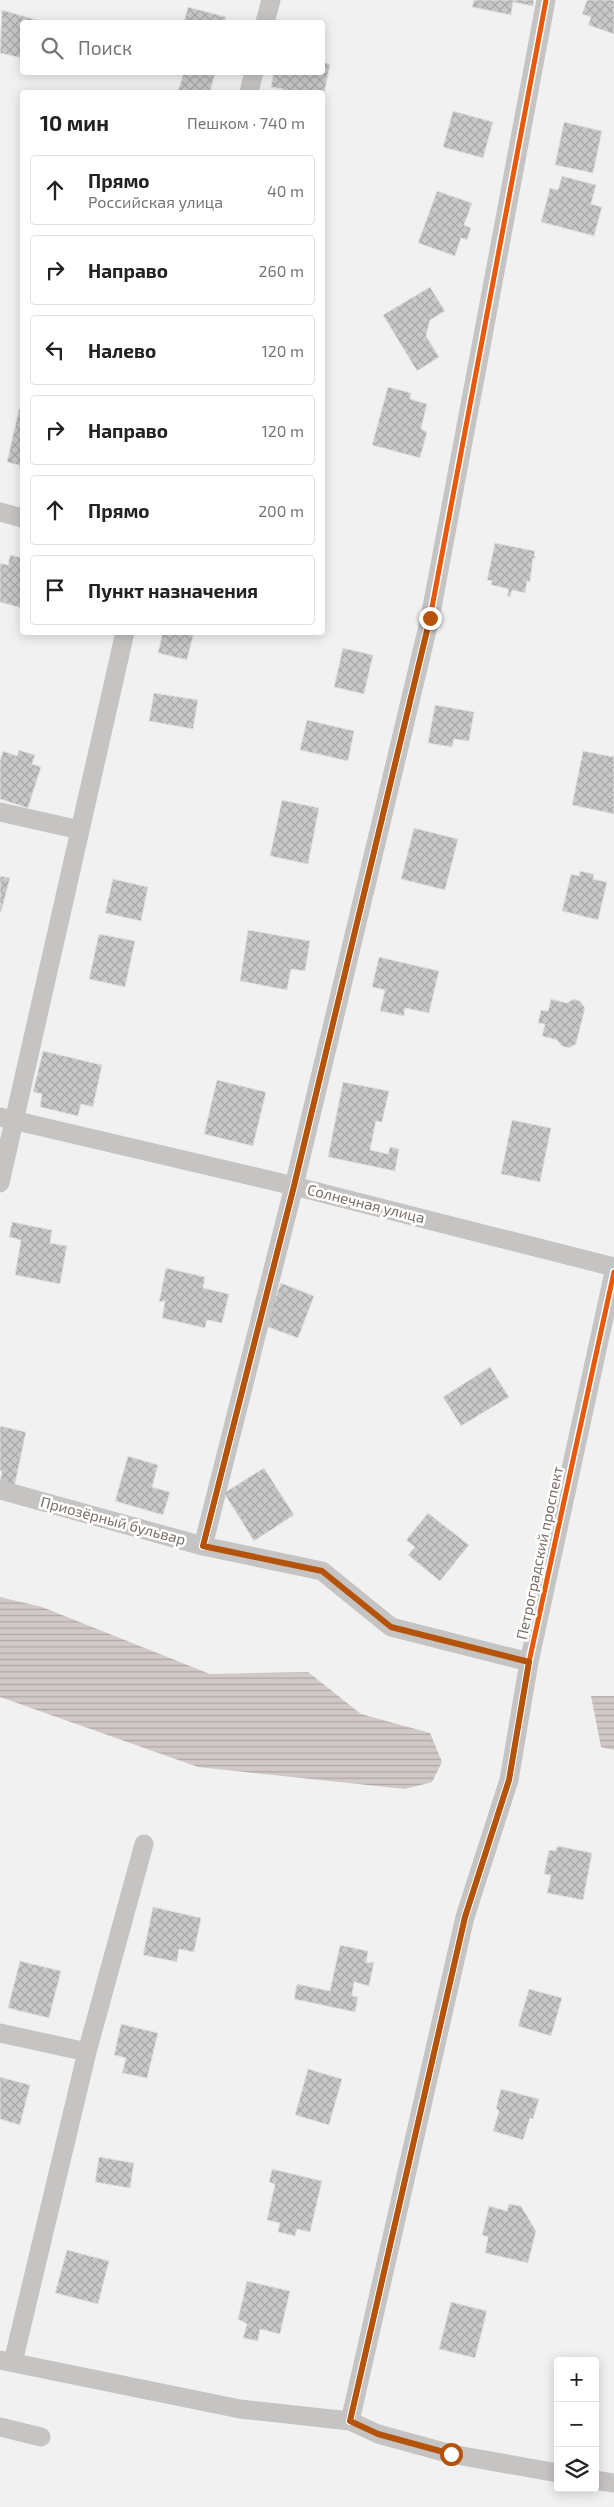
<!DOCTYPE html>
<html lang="ru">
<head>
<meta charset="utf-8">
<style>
	:root { --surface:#fff; --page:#f6f6f6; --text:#222; --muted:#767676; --line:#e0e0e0 }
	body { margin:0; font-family:"Exo 2",sans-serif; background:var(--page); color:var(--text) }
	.controls { position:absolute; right:15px; bottom:15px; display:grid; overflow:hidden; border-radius:5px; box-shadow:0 2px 12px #0003 }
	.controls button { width:45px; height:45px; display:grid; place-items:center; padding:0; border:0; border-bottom:1px solid var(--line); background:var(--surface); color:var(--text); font:25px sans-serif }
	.stop { position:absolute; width:15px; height:15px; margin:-11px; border:4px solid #b45309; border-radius:50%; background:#fff }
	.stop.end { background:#b45309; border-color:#fff; box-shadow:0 1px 5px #0008 }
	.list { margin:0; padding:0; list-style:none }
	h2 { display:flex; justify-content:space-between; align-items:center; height:65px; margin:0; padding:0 20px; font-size:21px }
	h2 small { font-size:16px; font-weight:400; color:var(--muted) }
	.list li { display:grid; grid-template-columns:32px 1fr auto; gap:15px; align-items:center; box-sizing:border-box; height:70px; margin:0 10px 10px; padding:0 10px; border:1px solid var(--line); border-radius:5px }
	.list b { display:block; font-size:19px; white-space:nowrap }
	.list p { margin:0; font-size:16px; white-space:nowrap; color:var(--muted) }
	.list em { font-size:16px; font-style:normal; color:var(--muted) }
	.icon { flex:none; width:28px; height:28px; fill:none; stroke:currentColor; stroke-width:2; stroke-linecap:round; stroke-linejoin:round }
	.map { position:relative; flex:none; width:614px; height:2507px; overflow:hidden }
	.search { position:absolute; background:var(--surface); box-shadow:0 2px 12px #0003; left:20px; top:20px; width:305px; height:55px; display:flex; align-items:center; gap:12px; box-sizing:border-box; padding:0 18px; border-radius:5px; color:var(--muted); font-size:19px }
	.panel { position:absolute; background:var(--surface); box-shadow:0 2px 12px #0003; left:20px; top:90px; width:305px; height:545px; border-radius:5px }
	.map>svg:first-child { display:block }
	.water { fill:url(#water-rules) }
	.building { fill:url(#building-cross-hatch); stroke:#e1e1e2 }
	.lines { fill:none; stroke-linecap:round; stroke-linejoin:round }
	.minor { stroke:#c6c4c3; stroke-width:19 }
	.cycleway-casing { stroke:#fff; stroke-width:8 }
	.cycleway { stroke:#e8590c; stroke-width:5 }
	.route { stroke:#b45309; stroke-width:6 }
	.labels { text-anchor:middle; stroke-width:5; stroke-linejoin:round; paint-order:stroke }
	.street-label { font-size:15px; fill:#7d6f66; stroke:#fff }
</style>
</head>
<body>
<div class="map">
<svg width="614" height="2507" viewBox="0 0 614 2507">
	<defs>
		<pattern id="water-rules" width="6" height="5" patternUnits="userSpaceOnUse" patternTransform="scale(1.25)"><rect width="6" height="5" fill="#d0c9c7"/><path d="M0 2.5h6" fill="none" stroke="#aea7a5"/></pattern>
		<pattern id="building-cross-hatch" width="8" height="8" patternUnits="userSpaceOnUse" patternTransform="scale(1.25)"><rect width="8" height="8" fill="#c9c8c8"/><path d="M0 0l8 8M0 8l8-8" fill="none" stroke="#a8a7a6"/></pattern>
	</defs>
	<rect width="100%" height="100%" fill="#f1f1f2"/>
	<!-- water -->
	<path class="water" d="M 0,1597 L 42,1607 L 210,1674 L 308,1672 L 361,1714 L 430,1733 L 442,1762 L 432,1782 L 405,1789 L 198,1767 L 0,1697 Z
		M 591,1696 L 614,1696 L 614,1750 L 601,1747 Z"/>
	<!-- building -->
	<path class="building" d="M 474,0 L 534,0 L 533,6 L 513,2 L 511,15 L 472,7 Z
		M 587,0 L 614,0 L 614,34 L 588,25 L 591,17 L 582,14 Z
		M 188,7 L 226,17 L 225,22 L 184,22 Z
		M 2,10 L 37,20 L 37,22 L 22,22 L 22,58 L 0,53 Z
		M 322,62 L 330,64 L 323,99 L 322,92 L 282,92 L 283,89 L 271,87 L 274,72 L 322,72 Z
		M 184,72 L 215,73 L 210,92 L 178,91 Z
		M 453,111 L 493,122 L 483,158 L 443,147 Z
		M 564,122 L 602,131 L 593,173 L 555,165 Z
		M 562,176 L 596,185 L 591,204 L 602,207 L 594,236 L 541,222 L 550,188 L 558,190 Z
		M 437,191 L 472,203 L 464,225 L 471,228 L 467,240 L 461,238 L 455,256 L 418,243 Z
		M 430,287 L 445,311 L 430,320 L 426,336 L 439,357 L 417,371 L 383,315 Z
		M 388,387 L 411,393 L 410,399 L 427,404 L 421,429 L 427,432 L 420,458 L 372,445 Z
		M 19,409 L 22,410 L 22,466 L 7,462 Z
		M 495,543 L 535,551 L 534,556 L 537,558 L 533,558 L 530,582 L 527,581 L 525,593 L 512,590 L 510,597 L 507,596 L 509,589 L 491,585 L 492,581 L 487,580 Z
		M 10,555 L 22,558 L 22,608 L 0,602 L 0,563 L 8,565 Z
		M 163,632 L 194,632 L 187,660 L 158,653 Z
		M 343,648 L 373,655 L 364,694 L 334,687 Z
		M 154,693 L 198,700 L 193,729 L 149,721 Z
		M 435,705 L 474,712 L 469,741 L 454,739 L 452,747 L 428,743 Z
		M 307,720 L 354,731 L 348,761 L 300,750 Z
		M 19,750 L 35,755 L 32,764 L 41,767 L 28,808 L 0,799 L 0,761 L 3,751 L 17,756 Z
		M 583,751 L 614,757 L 614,814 L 572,805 Z
		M 282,800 L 319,808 L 308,864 L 270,856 Z
		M 414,828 L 458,839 L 445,890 L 401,879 Z
		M 580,871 L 594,874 L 593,879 L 607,882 L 598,920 L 562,911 L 571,874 L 579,876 Z
		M 0,876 L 10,878 L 1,912 L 0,912 Z
		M 113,879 L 148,887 L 141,921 L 105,913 Z
		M 248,930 L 310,941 L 305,971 L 291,969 L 287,990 L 240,981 Z
		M 99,934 L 135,941 L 125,987 L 89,979 Z
		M 379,957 L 439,971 L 429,1013 L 405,1008 L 404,1016 L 380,1011 L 385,990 L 372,987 Z
		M 551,999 L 567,1003 L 573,999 L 580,1001 L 585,1008 L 576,1044 L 569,1048 L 562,1046 L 557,1040 L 542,1036 L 545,1024 L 538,1023 L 541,1010 L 548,1011 Z
		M 43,1051 L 102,1065 L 93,1107 L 81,1104 L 78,1116 L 40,1107 L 42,1094 L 33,1092 Z
		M 217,1080 L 266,1092 L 253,1146 L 204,1134 Z
		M 343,1082 L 389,1091 L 382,1122 L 376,1121 L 370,1150 L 388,1154 L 390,1147 L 399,1149 L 395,1171 L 328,1157 Z
		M 512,1120 L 551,1128 L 540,1182 L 501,1174 Z
		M 12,1222 L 52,1230 L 50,1243 L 67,1246 L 60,1284 L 15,1275 L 21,1240 L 9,1237 Z
		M 166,1268 L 205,1277 L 203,1288 L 229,1294 L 222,1323 L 207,1320 L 205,1328 L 162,1318 L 165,1301 L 159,1302 Z
		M 281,1283 L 314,1296 L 298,1338 L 265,1326 Z
		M 490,1367 L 509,1397 L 461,1426 L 443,1397 Z
		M 0,1426 L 26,1432 L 14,1488 L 0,1483 L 2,1471 L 0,1471 Z
		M 128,1456 L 158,1465 L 152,1487 L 170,1492 L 163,1515 L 115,1501 Z
		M 264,1468 L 294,1515 L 254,1541 L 224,1493 Z
		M 428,1513 L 469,1545 L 440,1581 L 408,1555 L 415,1547 L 406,1540 Z
		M 558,1846 L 592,1853 L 583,1900 L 547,1893 L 551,1875 L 544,1874 L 549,1850 L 555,1851 Z
		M 153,1907 L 201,1918 L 194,1952 L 179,1949 L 177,1962 L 143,1955 Z
		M 340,1945 L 368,1951 L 366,1963 L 374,1962 L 369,1986 L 354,1982 L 352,1996 L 358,1997 L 355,2012 L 294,1999 L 297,1984 L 330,1991 Z
		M 20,1961 L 61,1971 L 49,2018 L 8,2008 Z
		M 529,1989 L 562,1998 L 551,2036 L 518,2026 Z
		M 121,2024 L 158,2033 L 147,2078 L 122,2073 L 126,2058 L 114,2055 Z
		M 308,2069 L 342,2079 L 329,2125 L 295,2115 Z
		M 0,2077 L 30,2085 L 20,2125 L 0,2119 Z
		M 501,2089 L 539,2099 L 533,2119 L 530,2118 L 523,2140 L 493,2131 L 499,2111 L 496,2108 Z
		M 99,2157 L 134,2163 L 130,2188 L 95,2182 Z
		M 272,2169 L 322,2181 L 310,2232 L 297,2229 L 295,2236 L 278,2232 L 280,2223 L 267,2220 L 275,2184 L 269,2182 Z
		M 509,2204 L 521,2206 L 536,2231 L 528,2263 L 485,2253 L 488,2237 L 482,2235 L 489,2206 L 507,2211 Z
		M 67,2250 L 109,2261 L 98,2304 L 55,2293 Z
		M 247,2281 L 290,2291 L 280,2334 L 260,2329 L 258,2341 L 243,2338 L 247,2324 L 238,2319 Z
		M 451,2302 L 487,2311 L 475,2358 L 439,2349 Z"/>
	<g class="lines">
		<!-- minor -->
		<path class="minor" d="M 265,22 L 271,0
			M 249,92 L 254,72
			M 0,512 L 22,518
			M 0,812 L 80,830
			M 0,1117 L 294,1186 L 614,1267
			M 0,1183 L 125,632
			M 0,1490 L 203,1546 L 322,1571 L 391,1627 L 529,1662
			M 203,1546 L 294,1186 L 430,618 L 546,0
			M 0,2033 L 87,2052
			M 0,2360 L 240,2409 L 350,2421 L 378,2434 L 451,2454 L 558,2473
			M 13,2362 L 87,2052 L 144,1844
			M 350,2421 L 465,1917 L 509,1780 L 529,1662 L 614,1272
			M 0,2427 L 41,2437
			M 595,2480 L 614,2483"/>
		<!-- cycleway casing -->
		<g class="cycleway-casing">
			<path id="cycleway" d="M 203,1546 L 294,1186 L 430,618 L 546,0
				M 350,2421 L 465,1917 L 509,1780 L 529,1662 L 614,1272"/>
		</g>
		<!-- cycleway -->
		<use href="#cycleway" class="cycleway"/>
	</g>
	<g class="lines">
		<!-- route -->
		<path class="route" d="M 430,618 L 294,1186 L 203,1546 L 322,1571 L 391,1627 L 529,1662 L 509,1780 L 465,1917 L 350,2421 L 378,2434 L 451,2454"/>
	</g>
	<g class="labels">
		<!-- street labels -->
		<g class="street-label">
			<text transform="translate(366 1204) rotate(14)" y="5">Солнечная улица</text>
			<text transform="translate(113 1521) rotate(15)" y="5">Приозёрный бульвар</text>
			<text transform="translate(540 1553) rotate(-78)" y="5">Петроградский проспект</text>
		</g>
	</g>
</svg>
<div class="controls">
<button>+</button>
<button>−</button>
<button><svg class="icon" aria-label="layers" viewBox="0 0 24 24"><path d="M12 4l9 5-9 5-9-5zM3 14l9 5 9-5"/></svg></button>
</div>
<div class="stop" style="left:451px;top:2454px"></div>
<div class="stop end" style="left:430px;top:618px"></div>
<div class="search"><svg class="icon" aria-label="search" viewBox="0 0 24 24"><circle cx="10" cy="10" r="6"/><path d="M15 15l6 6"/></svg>Поиск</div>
<section class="panel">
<h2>10 мин<small>Пешком · 740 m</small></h2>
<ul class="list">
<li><svg class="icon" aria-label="ahead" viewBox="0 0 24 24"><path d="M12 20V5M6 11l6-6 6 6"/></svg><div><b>Прямо</b><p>Российская улица</p></div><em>40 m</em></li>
<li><svg class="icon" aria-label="right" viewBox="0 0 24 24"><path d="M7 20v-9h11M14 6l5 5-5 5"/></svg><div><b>Направо</b></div><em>260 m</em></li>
<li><svg class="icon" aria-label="left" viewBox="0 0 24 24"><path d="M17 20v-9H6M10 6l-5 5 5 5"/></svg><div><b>Налево</b></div><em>120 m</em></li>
<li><svg class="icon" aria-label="right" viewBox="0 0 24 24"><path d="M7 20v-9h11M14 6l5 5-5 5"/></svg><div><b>Направо</b></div><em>120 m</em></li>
<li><svg class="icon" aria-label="ahead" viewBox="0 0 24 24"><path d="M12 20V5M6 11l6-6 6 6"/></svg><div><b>Прямо</b></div><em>200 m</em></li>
<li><svg class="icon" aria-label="arrive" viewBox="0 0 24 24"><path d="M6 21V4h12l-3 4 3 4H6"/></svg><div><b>Пункт назначения</b></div></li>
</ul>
</section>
</div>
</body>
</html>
